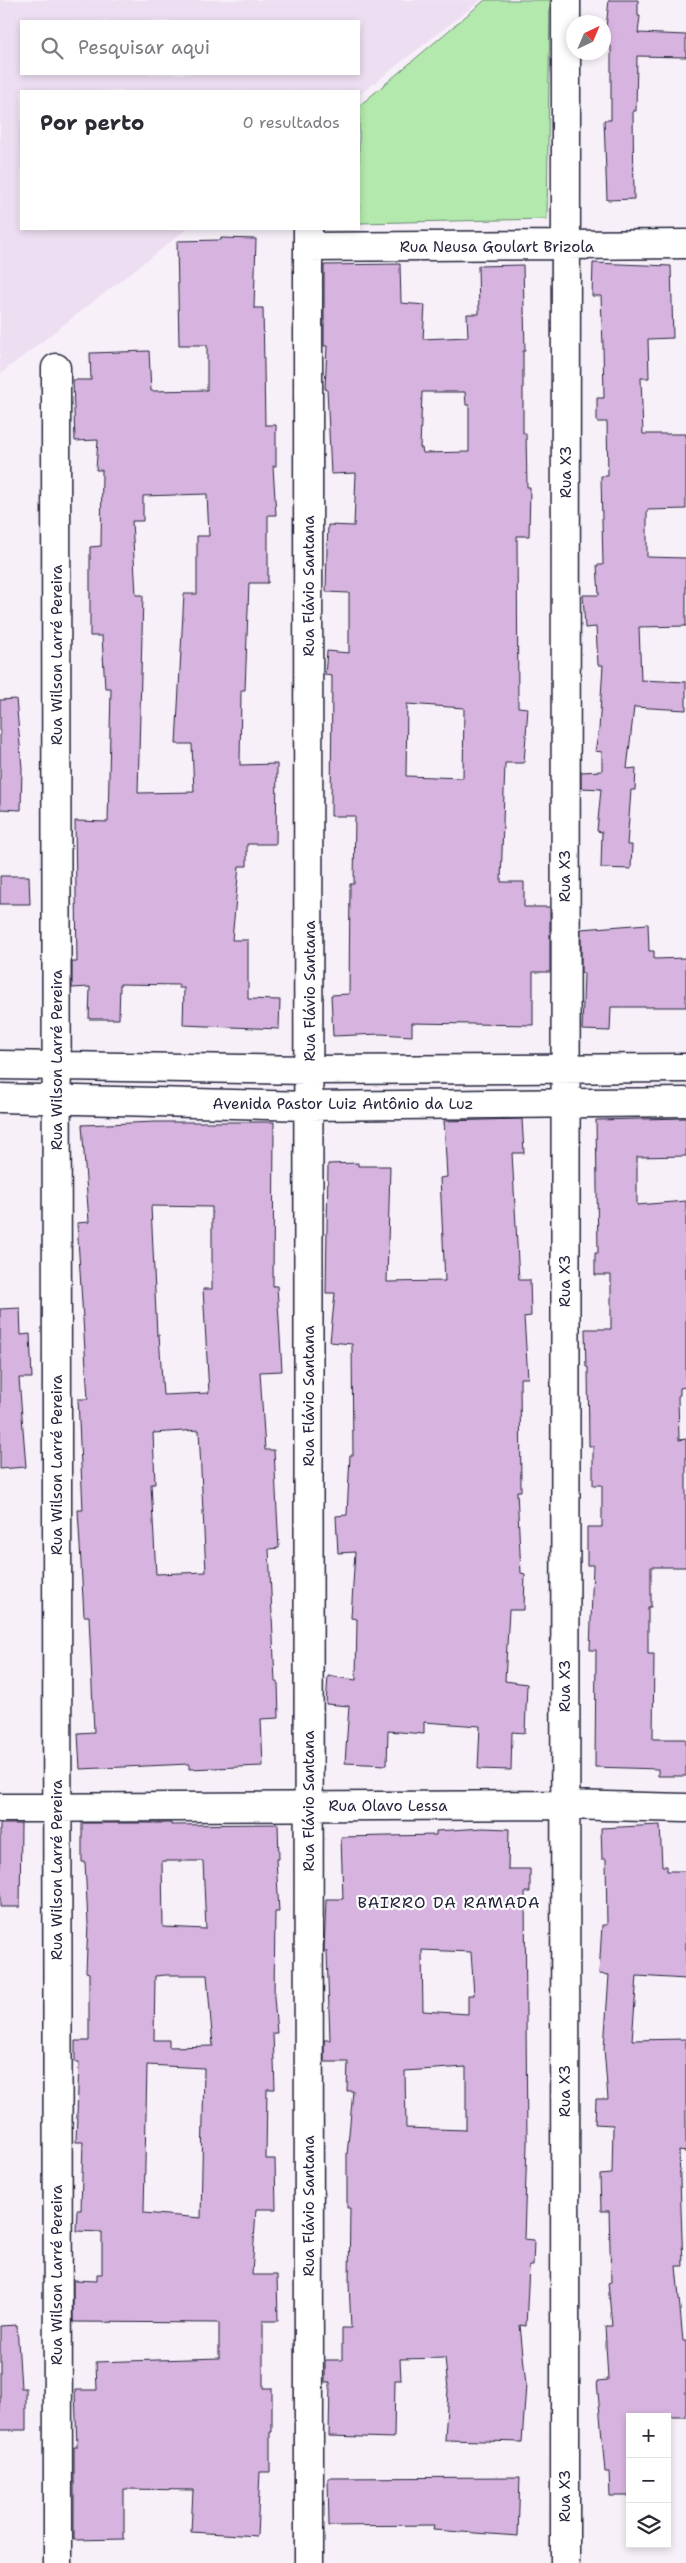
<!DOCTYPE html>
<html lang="pt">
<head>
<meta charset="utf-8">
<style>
	:root { --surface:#fff; --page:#f2f2f3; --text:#2b2b33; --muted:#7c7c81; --line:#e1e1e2 }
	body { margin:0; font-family:"Shantell Sans",sans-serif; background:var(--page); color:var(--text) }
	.controls { position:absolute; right:15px; bottom:15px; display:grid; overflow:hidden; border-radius:0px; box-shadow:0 2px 8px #0003 }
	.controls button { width:45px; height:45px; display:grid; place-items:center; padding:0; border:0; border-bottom:1px solid var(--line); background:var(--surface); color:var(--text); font:25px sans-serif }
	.compass { position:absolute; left:566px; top:15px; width:45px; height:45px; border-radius:50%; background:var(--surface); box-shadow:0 2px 8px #0003; rotate:44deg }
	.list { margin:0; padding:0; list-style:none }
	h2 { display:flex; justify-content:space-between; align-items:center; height:65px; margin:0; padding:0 20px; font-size:21px }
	h2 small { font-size:16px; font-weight:400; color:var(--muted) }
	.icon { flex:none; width:28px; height:28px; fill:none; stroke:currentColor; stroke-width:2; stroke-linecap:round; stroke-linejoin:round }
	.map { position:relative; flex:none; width:686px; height:2563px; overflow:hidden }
	.search { position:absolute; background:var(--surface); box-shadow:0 2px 8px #0003; left:20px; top:20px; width:340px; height:55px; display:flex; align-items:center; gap:12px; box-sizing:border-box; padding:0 18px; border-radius:0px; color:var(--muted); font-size:19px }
	.panel { position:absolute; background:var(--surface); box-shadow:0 2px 8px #0003; left:20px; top:90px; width:340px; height:140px; border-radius:0px }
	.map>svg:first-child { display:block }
	.built { fill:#eddef1; fill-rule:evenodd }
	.green { fill:#b3e9ac; stroke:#6a8674 }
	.building { fill:#d7b4df; stroke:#22223b; fill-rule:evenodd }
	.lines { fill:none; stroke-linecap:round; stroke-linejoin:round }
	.minor-casing { stroke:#22223b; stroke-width:31 }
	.minor { stroke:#fff; stroke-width:28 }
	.labels { text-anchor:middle; stroke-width:4.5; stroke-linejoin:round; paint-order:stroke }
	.street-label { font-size:15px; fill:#22223b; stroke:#fff }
	.neighbourhood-label { font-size:16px; letter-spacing:1px; fill:#22223b; stroke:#fff }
</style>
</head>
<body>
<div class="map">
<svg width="686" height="2563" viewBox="0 0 686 2563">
	<rect width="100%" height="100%" fill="#f7f0f9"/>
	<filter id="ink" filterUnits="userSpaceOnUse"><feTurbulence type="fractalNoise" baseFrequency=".02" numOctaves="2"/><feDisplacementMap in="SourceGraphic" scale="10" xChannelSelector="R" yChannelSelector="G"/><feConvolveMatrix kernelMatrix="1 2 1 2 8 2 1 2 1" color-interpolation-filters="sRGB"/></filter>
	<g filter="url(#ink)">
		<!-- built -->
		<path class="built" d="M 0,0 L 481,0 L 359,95 L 359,91 L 21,91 L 21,229 L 187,229 L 0,374 ZM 21,21 L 359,21 L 359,74 L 21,74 Z"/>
		<!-- green -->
		<path class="green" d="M 485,0 L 550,0 L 547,219 L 359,223 L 359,106 Z"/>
		<!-- building -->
		<path class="building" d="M 609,0 L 638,0 L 638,16 L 640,16 L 638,33 L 686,35 L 686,57 L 637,56 L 636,111 L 633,111 L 634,199 L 607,200 L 604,120 L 611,120 L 611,46 L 604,46 Z
			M 221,238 L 256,239 L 254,308 L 263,308 L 265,425 L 276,425 L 276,466 L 273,466 L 276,515 L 268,515 L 268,583 L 249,583 L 245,690 L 241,690 L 240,765 L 277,764 L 276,844 L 247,844 L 247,866 L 239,866 L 232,940 L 248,940 L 248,999 L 280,1000 L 279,1029 L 183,1025 L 184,988 L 179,988 L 179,985 L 120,984 L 119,1019 L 89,1019 L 90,987 L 72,988 L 72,962 L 77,962 L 75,821 L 108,822 L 111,688 L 105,688 L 102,636 L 90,636 L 90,547 L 101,546 L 102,470 L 96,470 L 98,440 L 75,441 L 73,380 L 91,380 L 90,353 L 149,351 L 151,391 L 207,390 L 207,345 L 179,345 L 177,241 L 221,240 ZM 207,494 L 209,536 L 197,536 L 197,594 L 184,594 L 176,744 L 192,744 L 194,792 L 138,793 L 143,595 L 136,595 L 132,521 L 143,521 L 143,496 Z
			M 593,263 L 671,266 L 673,338 L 648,339 L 649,378 L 641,378 L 643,434 L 686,434 L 686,509 L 647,510 L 647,557 L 686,558 L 686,626 L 639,627 L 641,680 L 686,682 L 686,710 L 634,707 L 627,769 L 636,768 L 635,790 L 631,790 L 627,845 L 632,845 L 631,869 L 601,868 L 602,832 L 597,831 L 601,789 L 581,788 L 581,772 L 602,771 L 602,752 L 595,751 L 599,730 L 603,665 L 598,665 L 596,627 L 585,628 L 583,595 L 599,595 L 597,565 L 603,565 L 601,476 L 608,476 L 607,422 L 597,422 L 597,398 L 604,398 L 603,345 L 601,296 L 592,296 Z
			M 400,264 L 401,303 L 425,305 L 423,339 L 468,337 L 467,314 L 479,314 L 478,266 L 523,265 L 525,351 L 523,351 L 523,433 L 526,433 L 527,487 L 530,487 L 529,536 L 517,536 L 518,707 L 528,708 L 524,763 L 505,763 L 501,882 L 524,882 L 524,907 L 550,907 L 550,972 L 533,972 L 533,1025 L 412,1023 L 412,1036 L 381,1034 L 333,1036 L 331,995 L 349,994 L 350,884 L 354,884 L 355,816 L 331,816 L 332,676 L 325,675 L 327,651 L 349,653 L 349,593 L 326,592 L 327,549 L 328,525 L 354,526 L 356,473 L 331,474 L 327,389 L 325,389 L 327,346 L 324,346 L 324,265 ZM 422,392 L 465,392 L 466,405 L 469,405 L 469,452 L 423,453 L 422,448 L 420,448 ZM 407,704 L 464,708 L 463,778 L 406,776 Z
			M 16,699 L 22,768 L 21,810 L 0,809 L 0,700 Z
			M 0,876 L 29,876 L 30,904 L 0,904 Z
			M 648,924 L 649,951 L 654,951 L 654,959 L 686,958 L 686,1007 L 611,1007 L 610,1031 L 582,1030 L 584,973 L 581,973 L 581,929 Z
			M 686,1118 L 686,1156 L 637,1157 L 637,1205 L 686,1201 L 686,1387 L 680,1388 L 680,1395 L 678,1396 L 679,1440 L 686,1439 L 686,1567 L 651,1567 L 651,1607 L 648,1607 L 648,1654 L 654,1654 L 653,1739 L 686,1739 L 686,1776 L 658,1776 L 658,1769 L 595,1767 L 596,1650 L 590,1650 L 593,1565 L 587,1565 L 587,1527 L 602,1527 L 602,1485 L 593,1485 L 593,1446 L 589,1446 L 588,1367 L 586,1367 L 585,1329 L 611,1329 L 611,1275 L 595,1275 L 595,1253 L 598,1253 L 596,1120 Z
			M 522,1119 L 524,1153 L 512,1153 L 519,1280 L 530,1280 L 531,1316 L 524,1317 L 528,1378 L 520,1378 L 521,1491 L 517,1491 L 521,1573 L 525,1574 L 524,1610 L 509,1610 L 505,1681 L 527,1684 L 525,1733 L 512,1732 L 511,1770 L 478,1769 L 480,1726 L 424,1722 L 424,1734 L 388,1731 L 387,1765 L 345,1763 L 349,1706 L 326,1704 L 328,1676 L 356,1680 L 357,1619 L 351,1618 L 355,1552 L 338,1553 L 336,1516 L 347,1515 L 350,1455 L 353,1455 L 352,1344 L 330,1342 L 335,1293 L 326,1293 L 328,1164 L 358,1163 L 358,1166 L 390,1166 L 387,1282 L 445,1281 L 440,1178 L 447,1177 L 444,1121 Z
			M 156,1122 L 274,1122 L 273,1286 L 277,1286 L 282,1371 L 260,1372 L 265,1450 L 274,1450 L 277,1511 L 279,1548 L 269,1549 L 275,1682 L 278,1682 L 279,1718 L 261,1719 L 263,1766 L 189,1769 L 189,1764 L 80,1769 L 78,1733 L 94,1732 L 89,1616 L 84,1616 L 78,1510 L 83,1510 L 78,1399 L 88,1399 L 77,1223 L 89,1222 L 82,1125 ZM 151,1206 L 212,1207 L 212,1289 L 203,1289 L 209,1393 L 163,1395 L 159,1335 L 157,1335 ZM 199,1430 L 206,1572 L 156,1574 L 151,1484 L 155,1484 L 153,1433 Z
			M 20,1308 L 21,1335 L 30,1334 L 32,1378 L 19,1378 L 26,1467 L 0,1469 L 0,1309 Z
			M 82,1823 L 171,1823 L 171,1825 L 278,1824 L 279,1859 L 276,1859 L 279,1912 L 275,1912 L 274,1997 L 277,2033 L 273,2033 L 275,2089 L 267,2089 L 266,2159 L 275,2159 L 276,2209 L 256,2209 L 252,2275 L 277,2275 L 278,2321 L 263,2321 L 263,2388 L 272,2388 L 272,2432 L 270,2432 L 270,2472 L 260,2472 L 257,2536 L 191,2532 L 193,2490 L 124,2489 L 124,2539 L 74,2540 L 74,2447 L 77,2447 L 75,2390 L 97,2390 L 96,2362 L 219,2358 L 219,2323 L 73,2322 L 73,2280 L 97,2281 L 97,2274 L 102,2274 L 102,2232 L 76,2231 L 77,2210 L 81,2210 L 83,2142 L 76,2142 L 79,2062 L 75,2062 L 75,2041 L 89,2041 L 89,1973 L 86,1972 L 88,1923 L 85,1862 L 82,1862 ZM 162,1861 L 203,1861 L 206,1929 L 163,1927 ZM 166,1975 L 207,1975 L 213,2046 L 169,2047 L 169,2040 L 154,2040 L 155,1976 ZM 147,2065 L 204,2068 L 201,2218 L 144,2213 Z
			M 0,1824 L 21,1824 L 20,1907 L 0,1907 Z
			M 660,1825 L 662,1866 L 667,1866 L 667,1871 L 686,1871 L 686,1979 L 637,1976 L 632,2040 L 686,2039 L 686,2152 L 679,2151 L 683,2266 L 676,2266 L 683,2341 L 686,2341 L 686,2417 L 630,2417 L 630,2496 L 610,2496 L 609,2472 L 605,2472 L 597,2381 L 608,2380 L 605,2326 L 612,2326 L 608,2283 L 611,2282 L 609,2211 L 601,2211 L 600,2175 L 612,2174 L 613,2125 L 595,2124 L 596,2099 L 608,2099 L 604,2048 L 609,1975 L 599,1974 L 602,1925 L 607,1925 L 606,1859 L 602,1859 L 601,1828 Z
			M 483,1828 L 509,1829 L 508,1869 L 530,1869 L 530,1892 L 525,1892 L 527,2144 L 524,2239 L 534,2240 L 533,2266 L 529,2266 L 526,2326 L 520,2325 L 526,2385 L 522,2442 L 445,2440 L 448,2389 L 445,2358 L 400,2359 L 401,2380 L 395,2380 L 394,2438 L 329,2436 L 330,2382 L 325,2382 L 325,2360 L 342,2360 L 342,2328 L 351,2328 L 349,2283 L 350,2208 L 347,2208 L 347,2155 L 353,2091 L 347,2091 L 348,2062 L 324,2062 L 324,2040 L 330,2040 L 327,1951 L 324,1951 L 326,1899 L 343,1899 L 341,1837 L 436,1835 L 436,1831 ZM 422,1950 L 471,1952 L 474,1995 L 468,1995 L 468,2014 L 423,2011 ZM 466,2067 L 466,2130 L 406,2128 L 405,2071 Z
			M 17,2325 L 21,2388 L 26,2388 L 26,2430 L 0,2430 L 0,2326 Z
			M 520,2477 L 518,2536 L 433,2530 L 434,2525 L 329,2526 L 328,2478 Z"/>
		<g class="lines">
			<!-- minor casing -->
			<g class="minor-casing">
				<path id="minor" d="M 308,229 L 309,2563
					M 308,247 L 686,244
					M 56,368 L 58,2563
					M 0,1065 L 310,1070 L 686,1068
					M 0,1098 L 309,1106 L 686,1102
					M 0,1808 L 565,1805 L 686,1808
					M 565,2563 L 566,0"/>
			</g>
			<!-- minor -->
			<use href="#minor" class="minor"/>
		</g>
	</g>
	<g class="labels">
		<!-- street labels -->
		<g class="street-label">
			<text x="497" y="252">Rua Neusa Goulart Brizola</text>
			<text transform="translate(566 472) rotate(-90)" y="5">Rua X3</text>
			<text transform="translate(309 586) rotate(-90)" y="5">Rua Flávio Santana</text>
			<text transform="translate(57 655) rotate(-90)" y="5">Rua Wilson Larré Pereira</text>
			<text transform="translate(565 876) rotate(-90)" y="5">Rua X3</text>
			<text transform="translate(310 991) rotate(-90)" y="5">Rua Flávio Santana</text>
			<text transform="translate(57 1060) rotate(-90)" y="5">Rua Wilson Larré Pereira</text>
			<text x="343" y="1109">Avenida Pastor Luiz Antônio da Luz</text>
			<text transform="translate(565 1281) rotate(-90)" y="5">Rua X3</text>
			<text transform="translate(309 1396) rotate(-90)" y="5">Rua Flávio Santana</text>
			<text transform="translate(57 1465) rotate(-90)" y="5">Rua Wilson Larré Pereira</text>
			<text transform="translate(565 1686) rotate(-90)" y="5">Rua X3</text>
			<text transform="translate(309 1801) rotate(-90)" y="5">Rua Flávio Santana</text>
			<text x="388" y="1811">Rua Olavo Lessa</text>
			<text transform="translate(57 1870) rotate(-90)" y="5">Rua Wilson Larré Pereira</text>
			<text transform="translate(565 2091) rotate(-90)" y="5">Rua X3</text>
			<text transform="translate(309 2206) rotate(-90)" y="5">Rua Flávio Santana</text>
			<text transform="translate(57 2275) rotate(-90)" y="5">Rua Wilson Larré Pereira</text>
			<text transform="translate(565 2496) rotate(-90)" y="5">Rua X3</text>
		</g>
		<!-- neighbourhood labels -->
		<g class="neighbourhood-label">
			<text x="449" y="1908">BAIRRO DA RAMADA</text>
		</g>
	</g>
</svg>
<div class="controls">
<button>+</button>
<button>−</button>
<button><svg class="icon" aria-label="layers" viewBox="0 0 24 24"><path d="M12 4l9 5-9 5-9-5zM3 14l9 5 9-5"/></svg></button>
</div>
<svg class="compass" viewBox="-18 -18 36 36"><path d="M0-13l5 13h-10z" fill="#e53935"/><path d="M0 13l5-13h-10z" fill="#7c7c81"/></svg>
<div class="search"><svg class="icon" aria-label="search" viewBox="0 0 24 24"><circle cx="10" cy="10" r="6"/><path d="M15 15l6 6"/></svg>Pesquisar aqui</div>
<section class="panel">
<h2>Por perto<small>0 resultados</small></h2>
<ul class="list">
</ul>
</section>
</div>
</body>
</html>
